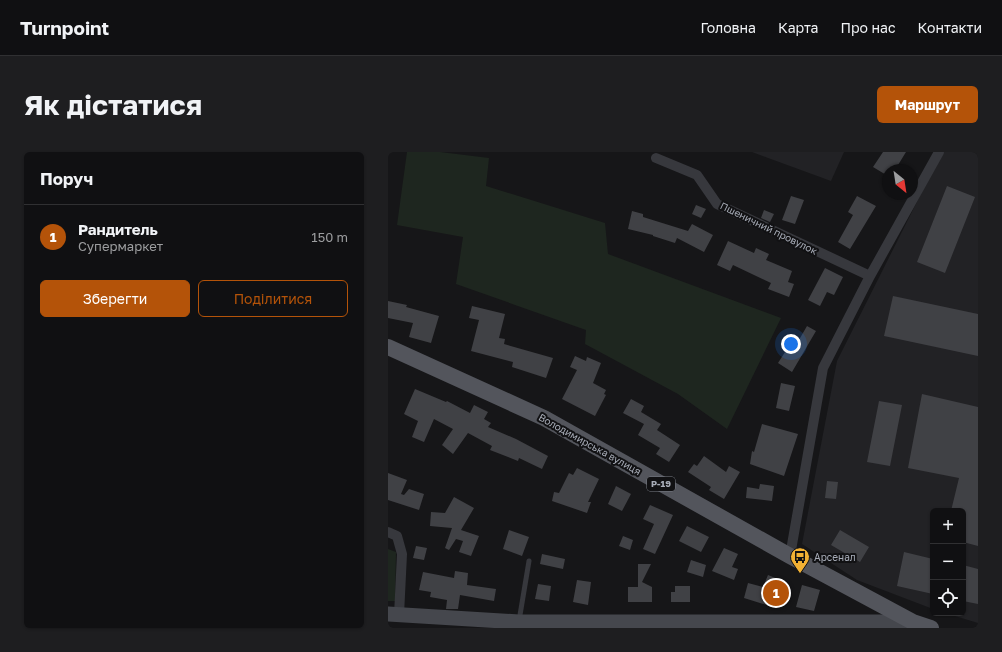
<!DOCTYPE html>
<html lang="uk">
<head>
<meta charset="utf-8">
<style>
	:root { --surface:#101012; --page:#1e1e20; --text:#f1f3f6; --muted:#9c9d9f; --line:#303032; --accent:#b45309 }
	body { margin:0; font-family:"Golos Text",sans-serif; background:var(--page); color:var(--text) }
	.controls { position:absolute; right:12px; bottom:12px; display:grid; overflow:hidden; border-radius:6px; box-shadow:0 1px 3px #0004 }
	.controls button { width:36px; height:36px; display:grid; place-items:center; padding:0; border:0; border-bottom:1px solid var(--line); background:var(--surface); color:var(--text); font:20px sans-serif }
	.compass { position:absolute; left:494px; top:12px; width:36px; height:36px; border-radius:50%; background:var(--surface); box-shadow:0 1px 3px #0004; rotate:150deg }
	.you { position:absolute; left:403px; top:192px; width:14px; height:14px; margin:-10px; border:3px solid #fff; border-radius:50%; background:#1a73e8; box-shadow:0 0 0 6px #1a73e833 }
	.badge { display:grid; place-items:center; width:26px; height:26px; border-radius:50%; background:var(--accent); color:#fff; font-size:13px; font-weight:700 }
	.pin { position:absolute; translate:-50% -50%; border:2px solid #fff; box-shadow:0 1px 4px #0006 }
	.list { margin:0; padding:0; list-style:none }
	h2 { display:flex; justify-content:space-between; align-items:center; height:52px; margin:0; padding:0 16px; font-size:17px }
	h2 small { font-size:13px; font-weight:400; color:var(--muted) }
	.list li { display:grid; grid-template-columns:26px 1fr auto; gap:12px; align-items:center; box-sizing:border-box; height:64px; padding:0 16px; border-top:1px solid var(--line) }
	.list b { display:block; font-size:15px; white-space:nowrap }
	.list p { margin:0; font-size:13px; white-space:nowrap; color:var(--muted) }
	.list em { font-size:13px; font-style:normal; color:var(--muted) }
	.actions { display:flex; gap:8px; padding:12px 16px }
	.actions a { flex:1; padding:9px 0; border:1px solid var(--accent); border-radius:6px; text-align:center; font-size:14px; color:var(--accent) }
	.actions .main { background:var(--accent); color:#fff }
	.icon { flex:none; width:22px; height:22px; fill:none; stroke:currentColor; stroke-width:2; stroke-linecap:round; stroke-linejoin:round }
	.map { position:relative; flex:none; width:590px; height:476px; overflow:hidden; border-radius:6px }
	header { display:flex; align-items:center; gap:24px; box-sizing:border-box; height:56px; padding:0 20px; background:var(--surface); border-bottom:1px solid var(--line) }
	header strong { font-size:19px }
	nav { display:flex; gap:22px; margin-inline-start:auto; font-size:14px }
	.intro { display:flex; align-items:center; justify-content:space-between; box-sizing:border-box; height:96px; padding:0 24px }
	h1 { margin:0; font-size:28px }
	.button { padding:10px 18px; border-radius:6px; background:var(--accent); color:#fff; font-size:14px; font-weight:700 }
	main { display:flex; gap:24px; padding:0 24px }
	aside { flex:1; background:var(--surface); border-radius:6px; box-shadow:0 1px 3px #0004 }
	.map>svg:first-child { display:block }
	.built { fill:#222225 }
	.green { fill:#1e261f }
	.building { fill:#404145 }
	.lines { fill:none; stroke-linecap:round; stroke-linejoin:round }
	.lane { stroke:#37383d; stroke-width:5 }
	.street { stroke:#37383d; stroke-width:10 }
	.secondary { stroke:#45474d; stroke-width:15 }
	.primary { stroke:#53555c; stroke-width:16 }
	.labels { text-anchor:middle; stroke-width:4; stroke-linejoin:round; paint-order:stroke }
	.shield { fill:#111113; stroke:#7b7e86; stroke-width:1 }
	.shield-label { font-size:9px; font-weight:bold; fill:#a8adb8 }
	.street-label { font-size:10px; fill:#a8adb8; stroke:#111113 }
	.poi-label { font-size:10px; fill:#a8adb8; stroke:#111113; text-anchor:start }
</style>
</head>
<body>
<header>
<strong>Turnpoint</strong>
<nav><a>Головна</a><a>Карта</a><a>Про нас</a><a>Контакти</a></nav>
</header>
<div class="intro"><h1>Як дістатися</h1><a class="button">Маршрут</a></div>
<main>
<aside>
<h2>Поруч<small></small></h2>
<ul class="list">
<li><span class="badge">1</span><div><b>Рандитель</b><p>Супермаркет</p></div><em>150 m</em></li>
</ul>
<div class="actions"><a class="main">Зберегти</a><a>Поділитися</a></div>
</aside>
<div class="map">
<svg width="590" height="476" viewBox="0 0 590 476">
	<rect width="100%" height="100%" fill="#161618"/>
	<!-- built -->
	<path class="built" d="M 364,0 L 456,0 L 443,29 Z
		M 554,0 L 590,0 L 590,471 L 557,461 L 575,461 L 575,359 L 545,359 L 545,457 L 469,428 L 414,392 L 449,209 Z"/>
	<!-- green -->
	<path class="green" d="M 19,0 L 52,0 L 101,6 L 98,34 L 217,71 L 220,102 L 393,166 L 339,277 L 290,242 L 197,192 L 198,178 L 68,132 L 75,85 L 9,73 Z
		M 0,397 L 8,400 L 7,449 L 0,449 Z"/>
	<!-- building -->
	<path class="building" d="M 495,0 L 518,0 L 507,18 L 500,18 L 500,24 L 485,15 Z
		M 559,34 L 587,45 L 557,121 L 529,110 Z
		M 403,44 L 416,48 L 407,72 L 394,68 Z
		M 469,44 L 488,54 L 462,97 L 450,90 L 465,63 L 460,60 Z
		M 308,53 L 318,57 L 313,66 L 304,62 Z
		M 376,58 L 386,62 L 382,70 L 373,66 Z
		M 244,59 L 255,62 L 255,65 L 300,79 L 304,72 L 325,83 L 316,100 L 289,86 L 287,91 L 265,84 L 265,83 L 240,77 Z
		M 340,89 L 366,101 L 368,96 L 381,102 L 378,108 L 404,119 L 400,130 L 406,132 L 401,145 L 380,137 L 383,131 L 345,113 L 342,119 L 329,113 Z
		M 437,116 L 455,125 L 446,143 L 439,140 L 432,154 L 420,148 Z
		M 505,144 L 590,162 L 590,204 L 496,184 Z
		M 0,149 L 19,153 L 18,155 L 51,164 L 43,191 L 21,185 L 25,171 L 0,166 Z
		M 84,154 L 117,162 L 111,186 L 117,187 L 116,192 L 165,206 L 158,226 L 124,215 L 125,210 L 83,199 L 91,168 L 81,166 Z
		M 419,174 L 428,179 L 404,220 L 390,211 L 399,197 L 404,200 Z
		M 187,204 L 198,209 L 199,205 L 213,211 L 205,231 L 218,238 L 216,242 L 218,243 L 207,264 L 174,247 L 189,218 L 182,215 Z
		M 393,231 L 407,234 L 401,259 L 388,256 Z
		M 27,237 L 58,250 L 59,249 L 82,261 L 86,253 L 100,260 L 96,267 L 103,271 L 100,275 L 128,287 L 160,304 L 154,317 L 131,306 L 130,309 L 102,298 L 104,294 L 80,281 L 65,302 L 54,293 L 65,277 L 46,267 L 36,290 L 24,285 L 30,269 L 16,262 Z
		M 534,242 L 590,255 L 590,394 L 575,390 L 575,359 L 563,359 L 571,326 L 520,316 Z
		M 243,247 L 256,254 L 253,260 L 273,272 L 269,278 L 292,293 L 281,310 L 268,302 L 272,296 L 250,283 L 256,272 L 235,261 Z
		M 491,249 L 514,253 L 502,314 L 479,310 Z
		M 374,272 L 410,282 L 396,324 L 362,312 L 364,299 L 366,300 Z
		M 316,304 L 338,320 L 341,314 L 352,320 L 336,347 L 321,338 L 323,335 L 300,320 L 306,312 L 309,314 Z
		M 189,316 L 211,327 L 200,350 L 203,350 L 199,361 L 164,349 L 166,340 L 171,341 L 181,321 L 185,323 Z
		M 0,321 L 19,328 L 13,342 L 16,343 L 21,337 L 36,342 L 31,358 L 0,348 Z
		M 439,329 L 450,330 L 448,347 L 437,346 Z
		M 372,332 L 386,334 L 384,349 L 358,346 L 359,335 L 371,337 Z
		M 228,334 L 243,342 L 234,359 L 220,352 Z
		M 66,345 L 86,356 L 73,378 L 91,384 L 83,404 L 71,400 L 75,389 L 68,387 L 61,398 L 57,396 L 64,376 L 42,374 L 43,360 L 57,361 Z
		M 262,353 L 285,363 L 267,402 L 255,397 L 266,372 L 255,367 Z
		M 299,374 L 321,385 L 313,400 L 291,389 Z
		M 121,378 L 141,385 L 134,404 L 115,397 Z
		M 452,378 L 481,395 L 472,410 L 443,393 Z
		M 235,384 L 245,388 L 242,398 L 231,394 Z
		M 28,394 L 39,396 L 36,408 L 25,406 Z
		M 336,396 L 350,402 L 344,415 L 350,417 L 346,428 L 324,419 Z
		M 516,400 L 545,407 L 545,442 L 509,434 Z
		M 154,402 L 177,407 L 175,417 L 152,412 Z
		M 303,408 L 318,413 L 315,425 L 299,420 Z
		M 250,412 L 263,412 L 254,430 L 264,435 L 264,450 L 240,450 L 240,435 L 250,435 Z
		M 575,413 L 590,417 L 590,452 L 575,449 Z
		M 67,419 L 80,421 L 79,433 L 108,437 L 106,449 L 72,443 L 70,457 L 58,457 L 59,448 L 42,445 L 43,440 L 31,438 L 35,420 L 66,426 Z
		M 380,423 L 395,429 L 385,455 L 356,446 L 360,431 L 375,435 Z
		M 189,428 L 203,430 L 200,453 L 185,450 Z
		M 150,432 L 163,434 L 161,449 L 147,447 Z
		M 414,433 L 432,438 L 426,459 L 408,455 Z
		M 287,434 L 302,434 L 302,450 L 283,450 L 283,440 L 287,440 Z"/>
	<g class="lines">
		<!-- lane -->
		<path class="lane" d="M 131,469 L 141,409"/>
		<!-- street -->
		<path class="street" d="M 268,6 L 309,23 L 329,52 L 482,124
			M 0,380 L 9,384 L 14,402 L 11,463
			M 402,404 L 435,216 L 482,124 L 551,0"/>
		<!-- secondary -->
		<path class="secondary" d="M 0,462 L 131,470 L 525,470"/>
		<!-- primary -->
		<path class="primary" d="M 0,195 L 156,266 L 402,404 L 525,470 L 543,476"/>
	</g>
	<!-- icons -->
	<defs>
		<g id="bus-pin" transform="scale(1)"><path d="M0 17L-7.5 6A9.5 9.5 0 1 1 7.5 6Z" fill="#f2b134" stroke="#111113"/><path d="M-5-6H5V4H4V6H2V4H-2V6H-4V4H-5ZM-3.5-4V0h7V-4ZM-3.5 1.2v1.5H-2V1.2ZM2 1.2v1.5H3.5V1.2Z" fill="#111"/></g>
	</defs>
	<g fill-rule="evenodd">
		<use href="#bus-pin" x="412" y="405"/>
	</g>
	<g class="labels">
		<!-- shield labels -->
		<rect class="shield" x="259" y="325" width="28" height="14" rx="3"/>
		<g class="shield-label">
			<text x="273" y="335">Р-19</text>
		</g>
		<!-- street labels -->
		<g class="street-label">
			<text transform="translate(381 76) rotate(26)" y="4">Пшеничний провулок</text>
			<text transform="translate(202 292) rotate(29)" y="4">Володимирська вулиця</text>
		</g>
		<!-- poi labels -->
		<g class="poi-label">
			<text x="426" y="409">Арсенал</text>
		</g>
	</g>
</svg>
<div class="controls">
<button>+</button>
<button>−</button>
<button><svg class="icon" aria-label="locate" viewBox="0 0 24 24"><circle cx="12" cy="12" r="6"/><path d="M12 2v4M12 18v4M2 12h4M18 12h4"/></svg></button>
</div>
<svg class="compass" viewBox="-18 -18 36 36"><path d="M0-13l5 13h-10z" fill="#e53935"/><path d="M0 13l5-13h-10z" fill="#9c9d9f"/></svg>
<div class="you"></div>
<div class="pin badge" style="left:388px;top:441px">1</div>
</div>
</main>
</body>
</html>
